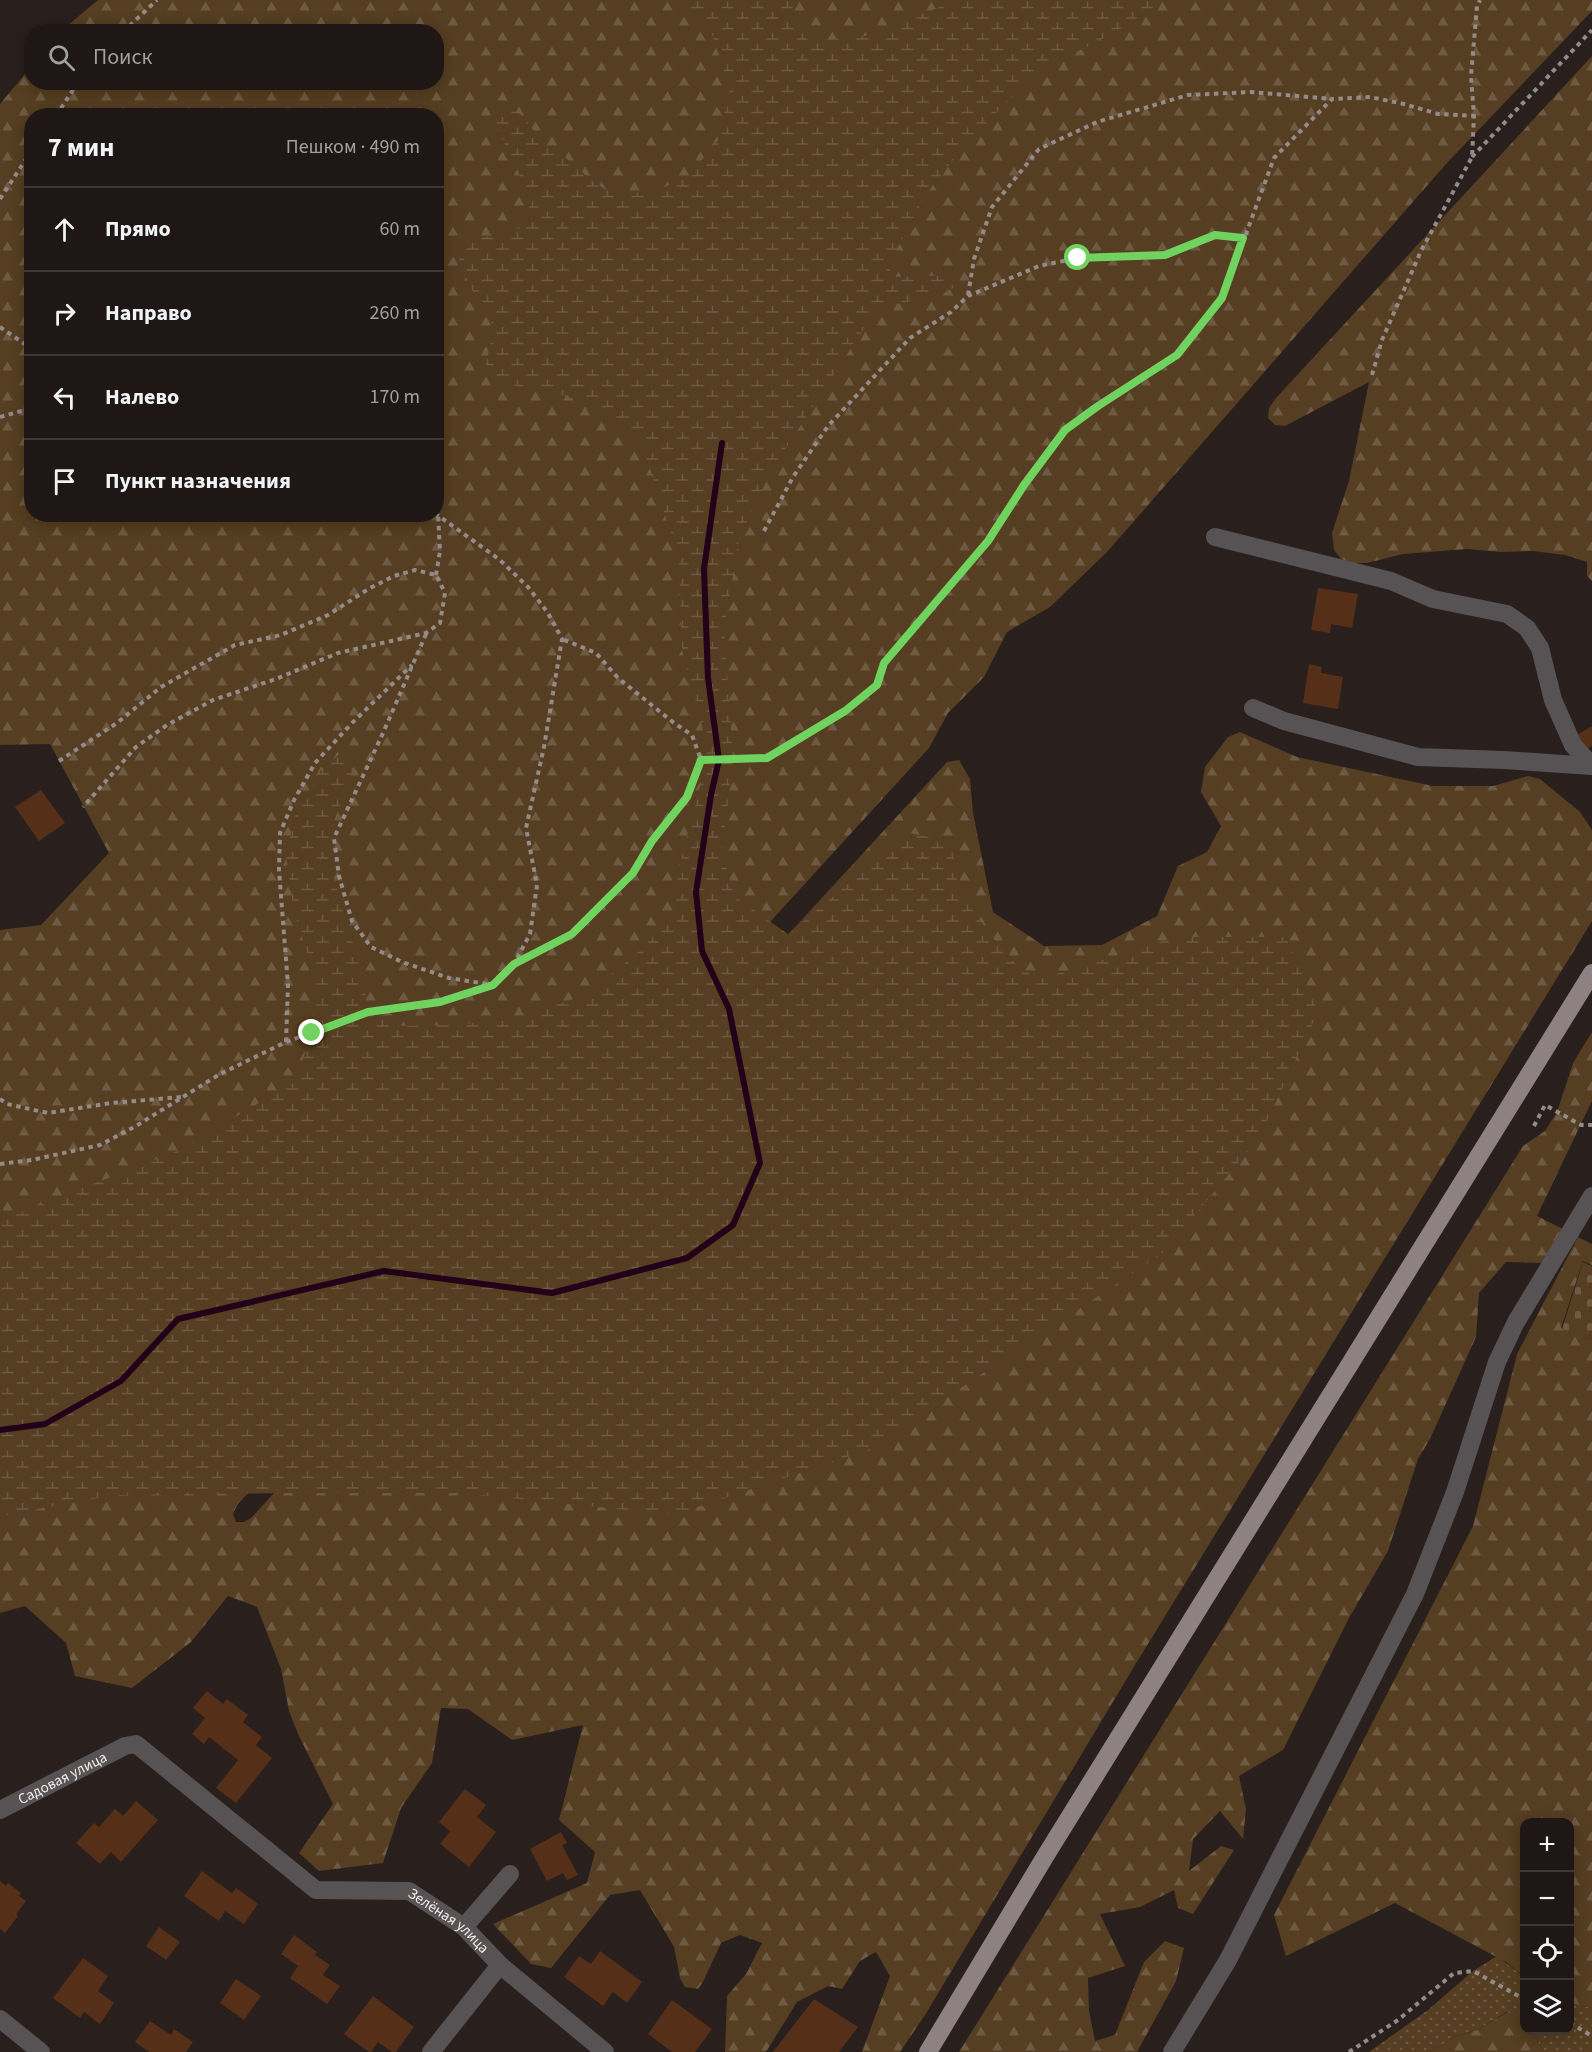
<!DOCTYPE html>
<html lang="ru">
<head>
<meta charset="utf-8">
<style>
	:root { --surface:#1f1716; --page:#27201f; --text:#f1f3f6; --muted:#a19fa1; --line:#3c3635 }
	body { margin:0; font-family:"Source Sans 3",sans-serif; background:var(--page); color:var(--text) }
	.controls { position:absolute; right:18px; bottom:18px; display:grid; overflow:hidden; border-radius:12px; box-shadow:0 3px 15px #0003 }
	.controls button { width:54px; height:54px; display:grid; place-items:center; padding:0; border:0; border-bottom:2px solid var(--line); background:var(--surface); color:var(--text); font:30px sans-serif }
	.stop { position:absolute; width:18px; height:18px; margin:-14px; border:4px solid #70d35f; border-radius:50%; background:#fff }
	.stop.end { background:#70d35f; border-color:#fff; box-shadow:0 2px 6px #0008 }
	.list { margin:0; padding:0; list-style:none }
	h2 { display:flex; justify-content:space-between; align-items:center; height:78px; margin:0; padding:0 24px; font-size:26px }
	h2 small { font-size:20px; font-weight:400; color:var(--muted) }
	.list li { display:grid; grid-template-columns:39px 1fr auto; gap:18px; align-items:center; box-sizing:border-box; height:84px; padding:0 24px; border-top:2px solid var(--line) }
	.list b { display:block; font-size:22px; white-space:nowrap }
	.list em { font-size:20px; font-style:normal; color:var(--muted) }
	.icon { flex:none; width:33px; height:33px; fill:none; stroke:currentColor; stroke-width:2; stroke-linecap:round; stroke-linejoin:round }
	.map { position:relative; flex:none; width:1592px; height:2052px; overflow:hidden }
	.search { position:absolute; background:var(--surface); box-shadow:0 3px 15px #0003; left:24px; top:24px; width:420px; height:66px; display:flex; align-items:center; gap:15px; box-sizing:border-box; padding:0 21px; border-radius:24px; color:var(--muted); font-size:22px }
	.panel { position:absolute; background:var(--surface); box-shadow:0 3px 15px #0003; left:24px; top:108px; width:420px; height:414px; border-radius:24px }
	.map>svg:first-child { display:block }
	.grass { fill:url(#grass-dots) }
	.forest { fill:url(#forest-firs); fill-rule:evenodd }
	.wetland { fill:url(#wetland-marsh) }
	.cemetery { fill:url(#cemetery-stones) }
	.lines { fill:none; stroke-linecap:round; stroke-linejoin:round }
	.stream { stroke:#210218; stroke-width:6 }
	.building { fill:#562f18 }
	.path { stroke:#938b89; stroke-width:4; stroke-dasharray:4.5 4.5; stroke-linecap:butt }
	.minor { stroke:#575253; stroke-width:18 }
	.major { stroke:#8d8184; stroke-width:18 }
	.route { stroke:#70d35f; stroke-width:8 }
	.labels { text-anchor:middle; stroke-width:4.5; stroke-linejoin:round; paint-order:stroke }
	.street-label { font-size:15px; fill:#f3eceb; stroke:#0f0a09 }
</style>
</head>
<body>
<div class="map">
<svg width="1592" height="2052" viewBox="0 0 1592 2052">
	<defs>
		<pattern id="grass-dots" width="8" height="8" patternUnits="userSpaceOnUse" patternTransform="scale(1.5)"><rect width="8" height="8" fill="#553e21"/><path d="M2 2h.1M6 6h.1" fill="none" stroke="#6e5a41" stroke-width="1.8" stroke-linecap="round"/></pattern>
		<pattern id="forest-firs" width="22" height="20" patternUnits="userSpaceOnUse" patternTransform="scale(1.5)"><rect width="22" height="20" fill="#553e21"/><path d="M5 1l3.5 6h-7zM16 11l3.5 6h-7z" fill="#6e5a41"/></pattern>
		<pattern id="wetland-marsh" width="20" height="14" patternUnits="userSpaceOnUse" patternTransform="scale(1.5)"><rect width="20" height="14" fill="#553e21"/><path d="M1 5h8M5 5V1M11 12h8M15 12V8" fill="none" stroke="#6e5a41"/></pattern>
		<pattern id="cemetery-stones" width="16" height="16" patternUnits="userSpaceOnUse" patternTransform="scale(1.5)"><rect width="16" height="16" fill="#553e21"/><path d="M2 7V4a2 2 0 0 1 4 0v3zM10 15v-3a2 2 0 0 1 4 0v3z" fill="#6e5a41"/></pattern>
	</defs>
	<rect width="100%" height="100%" fill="#291f1d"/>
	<!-- grass -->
	<path class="grass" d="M 1497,1956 L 1524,1977 L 1524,2024 L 1507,2012 L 1477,2030 L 1454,2037 L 1430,2052 L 1369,2052 L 1428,2010 L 1473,1971 Z
		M 1570,2003 L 1592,2008 L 1592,2052 L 1544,2052 L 1531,2030 L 1570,2030 Z"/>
	<!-- forest -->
	<path class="forest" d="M 98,0 L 1592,0 L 1592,11 L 1446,164 L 1107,552 L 1050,607 L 1007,632 L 984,677 L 948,713 L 929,748 L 237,1505 L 233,1514 L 236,1522 L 244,1522 L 251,1518 L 947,762 L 959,760 L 970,779 L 973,813 L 993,912 L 1044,946 L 1102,945 L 1157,916 L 1178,866 L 1207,852 L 1221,826 L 1201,792 L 1205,767 L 1228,737 L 1240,732 L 1297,757 L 1433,786 L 1493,786 L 1528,776 L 1540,779 L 1580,812 L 1592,830 L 1592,921 L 1135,1665 L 925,2015 L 900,2052 L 862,2052 L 890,1976 L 876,1952 L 860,1961 L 842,1989 L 828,1986 L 797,2002 L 766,2052 L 725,2052 L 727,1996 L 746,1974 L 762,1943 L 740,1935 L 721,1943 L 703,1982 L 698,1989 L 685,1987 L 680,1978 L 674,1947 L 640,1890 L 610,1895 L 551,1968 L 531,1964 L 493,1924 L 587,1883 L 595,1852 L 559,1820 L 583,1725 L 512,1740 L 468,1709 L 441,1708 L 432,1763 L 401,1808 L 383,1863 L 319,1871 L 299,1853 L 333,1804 L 298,1734 L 289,1711 L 281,1669 L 257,1607 L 228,1596 L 191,1642 L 132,1688 L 75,1676 L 66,1643 L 25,1606 L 0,1613 L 0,930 L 41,925 L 109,853 L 50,744 L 0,745 L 0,104 L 31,67 L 32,82 L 436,82 L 436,32 L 61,31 ZM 32,116 L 436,116 L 436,514 L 32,514 Z
		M 1592,56 L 1592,581 L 1587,576 L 1587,562 L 1565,555 L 1533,551 L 1501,552 L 1467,549 L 1403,554 L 1367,563 L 1353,563 L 1341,559 L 1334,550 L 1332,533 L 1349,481 L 1369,382 L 1285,426 L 1275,425 L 1268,418 L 1269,408 L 1276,398 Z
		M 1592,1032 L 1592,1101 L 1537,1216 L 1567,1231 L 1541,1263 L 1506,1262 L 1479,1293 L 1476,1337 L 1430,1439 L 1418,1459 L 1388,1551 L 1349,1618 L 1283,1750 L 1239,1776 L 1246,1809 L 1243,1839 L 1220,1811 L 1193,1839 L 1189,1871 L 1221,1846 L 1234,1850 L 1193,1914 L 1178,1908 L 1174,1890 L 1140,1907 L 1100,1914 L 1125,1966 L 1088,1978 L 1089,2011 L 1095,2041 L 1115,2035 L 1144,1962 L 1165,1941 L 1184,1948 L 1176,1981 L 1137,2052 L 959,2052 L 1523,1146 L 1545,1131 L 1557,1112 L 1573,1063 Z
		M 1578,1237 L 1592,1244 L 1592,1265 L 1583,1261 L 1561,1328 L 1592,1340 L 1592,2008 L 1570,2003 L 1570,1822 L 1524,1822 L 1524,1977 L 1506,1962 L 1395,1903 L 1286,1956 L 1274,1915 L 1473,1526 L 1517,1354 Z
		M 1508,2012 L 1524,2024 L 1524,2030 L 1531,2030 L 1544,2052 L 1430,2052 L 1454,2037 L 1477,2030 Z"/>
	<!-- wetland -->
	<path class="wetland" d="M 676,0 L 792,0 L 794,24 L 809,41 L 865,36 L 945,5 L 953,0 L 1164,0 L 1116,32 L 1037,72 L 966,143 L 927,193 L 890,262 L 890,270 L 893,277 C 914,277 942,272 961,282 C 942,300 914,298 890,306 C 883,309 876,315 870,319 L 771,471 L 739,539 L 724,628 L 733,760 L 722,850 L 734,896 L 788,934 L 909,833 L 930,837 L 953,853 L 959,891 L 1006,956 L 1037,980 L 1176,937 L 1286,937 L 1318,1012 L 1259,1138 L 1163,1253 L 868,1450 L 674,1515 L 463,1493 L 290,1493 L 114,1495 L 0,1516 L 0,1216 L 14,1215 L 177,1151 L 295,1082 L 312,1033 L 315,977 L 294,912 L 286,856 L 295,816 L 323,767 L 340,754 L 351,754 L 357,758 L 331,830 L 329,859 L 348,932 L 360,958 L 368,1012 L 397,1026 L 449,1025 L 514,1020 L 587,994 L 634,956 L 675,915 L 678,871 L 707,760 L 701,719 L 682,650 L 679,558 L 642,444 L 597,407 L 551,391 L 525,389 L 502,382 L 486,365 L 493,331 L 489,309 L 470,288 L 459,258 L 464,244 L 479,237 L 506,235 L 524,226 C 526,220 529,214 529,208 C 530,185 501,145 495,119 L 501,107 L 512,108 L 524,117 L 541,142 L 566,158 L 591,180 L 609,192 L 651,193 L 688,177 L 718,140 L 730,89 L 710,28 Z"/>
	<!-- cemetery -->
	<path class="cemetery" d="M 1583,1262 L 1592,1266 L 1592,1340 L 1562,1329 Z"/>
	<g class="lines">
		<!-- stream -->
		<path class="stream" d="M 0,1430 L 45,1424 L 121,1381 L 178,1319 L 384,1271 L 552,1293 L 687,1258 L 733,1225 L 760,1163 L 729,1009 L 702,951 L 696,892 L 711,795 L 719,760 L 708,678 L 704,569 L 722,443"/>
	</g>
	<!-- building -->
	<path class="building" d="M 1318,588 L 1358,594 L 1352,628 L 1331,624 L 1330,633 L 1311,630 Z
		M 1309,664 L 1322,667 L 1321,673 L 1343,677 L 1338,709 L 1303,703 Z
		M 1592,726 L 1592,746 L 1586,750 L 1577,735 Z
		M 41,790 L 65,823 L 39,841 L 15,807 Z
		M 207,1691 L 223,1704 L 227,1699 L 248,1715 L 243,1722 L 262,1737 L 256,1745 L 272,1758 L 236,1803 L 216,1788 L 238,1760 L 209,1737 L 204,1744 L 192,1734 L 205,1718 L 193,1708 Z
		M 465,1789 L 486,1805 L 477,1817 L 496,1832 L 469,1867 L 440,1844 L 450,1831 L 439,1822 Z
		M 136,1801 L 158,1820 L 121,1862 L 111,1852 L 100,1864 L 76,1843 L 94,1823 L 99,1827 L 115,1809 L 123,1816 Z
		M 561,1832 L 567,1843 L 562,1845 L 578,1875 L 567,1880 L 563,1873 L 547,1881 L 530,1849 Z
		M 202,1871 L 232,1893 L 236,1888 L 258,1904 L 244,1924 L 225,1911 L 219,1921 L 184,1896 Z
		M 0,1881 L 6,1886 L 8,1883 L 21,1893 L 19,1896 L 26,1901 L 16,1914 L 18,1916 L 5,1933 L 0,1929 Z
		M 159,1927 L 180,1942 L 166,1960 L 146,1946 Z
		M 294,1935 L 317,1952 L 315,1955 L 330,1965 L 323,1975 L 340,1986 L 327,2004 L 290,1978 L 298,1966 L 281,1954 Z
		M 600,1951 L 642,1982 L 627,2003 L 613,1992 L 603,2006 L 564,1977 L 579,1956 L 591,1964 Z
		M 83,1958 L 108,1976 L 98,1991 L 114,2003 L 100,2024 L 84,2012 L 80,2018 L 53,1998 Z
		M 236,1979 L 261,1996 L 244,2020 L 220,2003 Z
		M 373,1996 L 414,2027 L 396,2052 L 392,2052 L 378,2042 L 371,2052 L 369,2052 L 344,2034 Z
		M 814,1999 L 858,2027 L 839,2052 L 773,2052 Z
		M 672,2000 L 712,2029 L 695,2052 L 672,2052 L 648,2034 Z
		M 150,2021 L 171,2035 L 174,2029 L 193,2042 L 186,2052 L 149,2052 L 135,2042 Z"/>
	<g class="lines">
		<!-- path -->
		<path class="path" d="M 123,32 L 157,0
			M 56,116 L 78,82
			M 1472,157 L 1592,30
			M 0,199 L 32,150
			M 968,295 L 974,259 L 992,207 L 1039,149 L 1097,122 L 1188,95 L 1251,92 L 1332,99
			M 0,327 L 32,349
			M 1372,375 L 1382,340 L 1421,251 L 1472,157 L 1474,116 L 1471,76 L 1477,6 L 1480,0
			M 0,417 L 32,408
			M 764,531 L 793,477 L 828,426 L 910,338 L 951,312 L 968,296 L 1039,266 L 1078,258 L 1165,255 L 1215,235 L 1243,238
			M 436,575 L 440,551 L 438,515
			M 426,634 L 383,733 L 334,838 L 339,876 L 352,921 L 371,947 L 402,962 L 449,978 L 493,985
			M 701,760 L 767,758 L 845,711 L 877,685 L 884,663 L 988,541 L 1024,485 L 1065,430 L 1098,406 L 1177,355 L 1222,299 L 1274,158 L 1332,99 L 1370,97 L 1404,104 L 1438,114 L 1474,116
			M 59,761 L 117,723 L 161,687 L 235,645 L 281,635 L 328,615 L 370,588 L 394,576 L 415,570 L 436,575 L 445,593 L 440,623 L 426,633 L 338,653 L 276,679 L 213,700 L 167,725 L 136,747 L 83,807
			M 514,964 L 572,934 L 633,873 L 652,841 L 687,797 L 701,760 L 692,735 L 674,723 L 618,678 L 596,653 L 562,639
			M 286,1042 L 288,985 L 279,870 L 280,833 L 294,800 L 315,763 L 352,723 L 412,665
			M 0,1099 L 7,1104 L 48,1113 L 111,1103 L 182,1097
			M 1534,1126 L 1545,1105 L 1581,1125 L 1592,1125
			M 0,1164 L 32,1160 L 100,1145 L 136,1126 L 220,1074 L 286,1042 L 368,1012 L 440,1002 L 493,985 L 514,964 L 530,934 L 537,885 L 526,828 L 544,747 L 562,639 L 548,613 L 528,587 L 500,560 L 436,514
			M 1570,2023 L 1592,2036
			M 1349,2052 L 1398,2020 L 1454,1973 L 1473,1971 L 1524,1999"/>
		<!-- minor -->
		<g class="minor">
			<path d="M 1215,537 L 1391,581 L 1433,599 L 1507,614 L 1527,628 L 1540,648 L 1553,700 L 1573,745 L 1592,766"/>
			<path d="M 1253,708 L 1284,721 L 1418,757 L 1504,760 L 1592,766"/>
			<path id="s1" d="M 0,1810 L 125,1746 L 136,1744 L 316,1890 L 409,1891 L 464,1927 L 500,1965 L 605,2052"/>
			<path d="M 464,1927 L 510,1874"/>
			<path d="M 0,2019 L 41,2052"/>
			<path d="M 431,2052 L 500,1965"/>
			<path d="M 1172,2052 L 1228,1960 L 1415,1594 L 1455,1492 L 1497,1362 L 1516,1322 L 1592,1196"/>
		</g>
		<!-- major -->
		<path class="major" d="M 928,2052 L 1046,1855 L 1592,973"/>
	</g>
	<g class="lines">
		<!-- route -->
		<path class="route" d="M 312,1033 L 368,1012 L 440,1002 L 493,985 L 514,964 L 572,934 L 633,873 L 652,841 L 687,797 L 701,760 L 767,758 L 845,711 L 877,685 L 884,663 L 988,541 L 1024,485 L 1065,430 L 1098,406 L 1177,355 L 1222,298 L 1243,238 L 1215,235 L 1165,255 L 1078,258"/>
	</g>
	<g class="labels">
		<!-- street labels -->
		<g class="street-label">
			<text dy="5" stroke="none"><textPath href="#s1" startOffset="70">Садовая улица</textPath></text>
			<text dy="5" stroke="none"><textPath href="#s1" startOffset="526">Зелёная улица</textPath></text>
		</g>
	</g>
</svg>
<div class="controls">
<button>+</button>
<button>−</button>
<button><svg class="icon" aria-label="locate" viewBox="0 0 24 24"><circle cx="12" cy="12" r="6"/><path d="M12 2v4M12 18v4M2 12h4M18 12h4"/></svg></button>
<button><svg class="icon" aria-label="layers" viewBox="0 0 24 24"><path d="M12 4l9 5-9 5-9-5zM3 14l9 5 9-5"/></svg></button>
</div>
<div class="stop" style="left:1078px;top:258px"></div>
<div class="stop end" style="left:312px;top:1033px"></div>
<div class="search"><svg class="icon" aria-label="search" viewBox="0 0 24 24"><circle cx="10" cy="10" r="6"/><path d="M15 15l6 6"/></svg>Поиск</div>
<section class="panel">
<h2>7 мин<small>Пешком · 490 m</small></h2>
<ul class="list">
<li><svg class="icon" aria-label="ahead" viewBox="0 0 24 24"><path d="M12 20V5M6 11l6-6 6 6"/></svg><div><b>Прямо</b></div><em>60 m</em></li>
<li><svg class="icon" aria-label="right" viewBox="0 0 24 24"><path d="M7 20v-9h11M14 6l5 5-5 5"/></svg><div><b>Направо</b></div><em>260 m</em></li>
<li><svg class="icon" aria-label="left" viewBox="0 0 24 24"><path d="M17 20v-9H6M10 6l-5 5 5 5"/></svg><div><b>Налево</b></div><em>170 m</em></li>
<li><svg class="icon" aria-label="arrive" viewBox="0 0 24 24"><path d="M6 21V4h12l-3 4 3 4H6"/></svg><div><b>Пункт назначения</b></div></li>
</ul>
</section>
</div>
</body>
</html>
